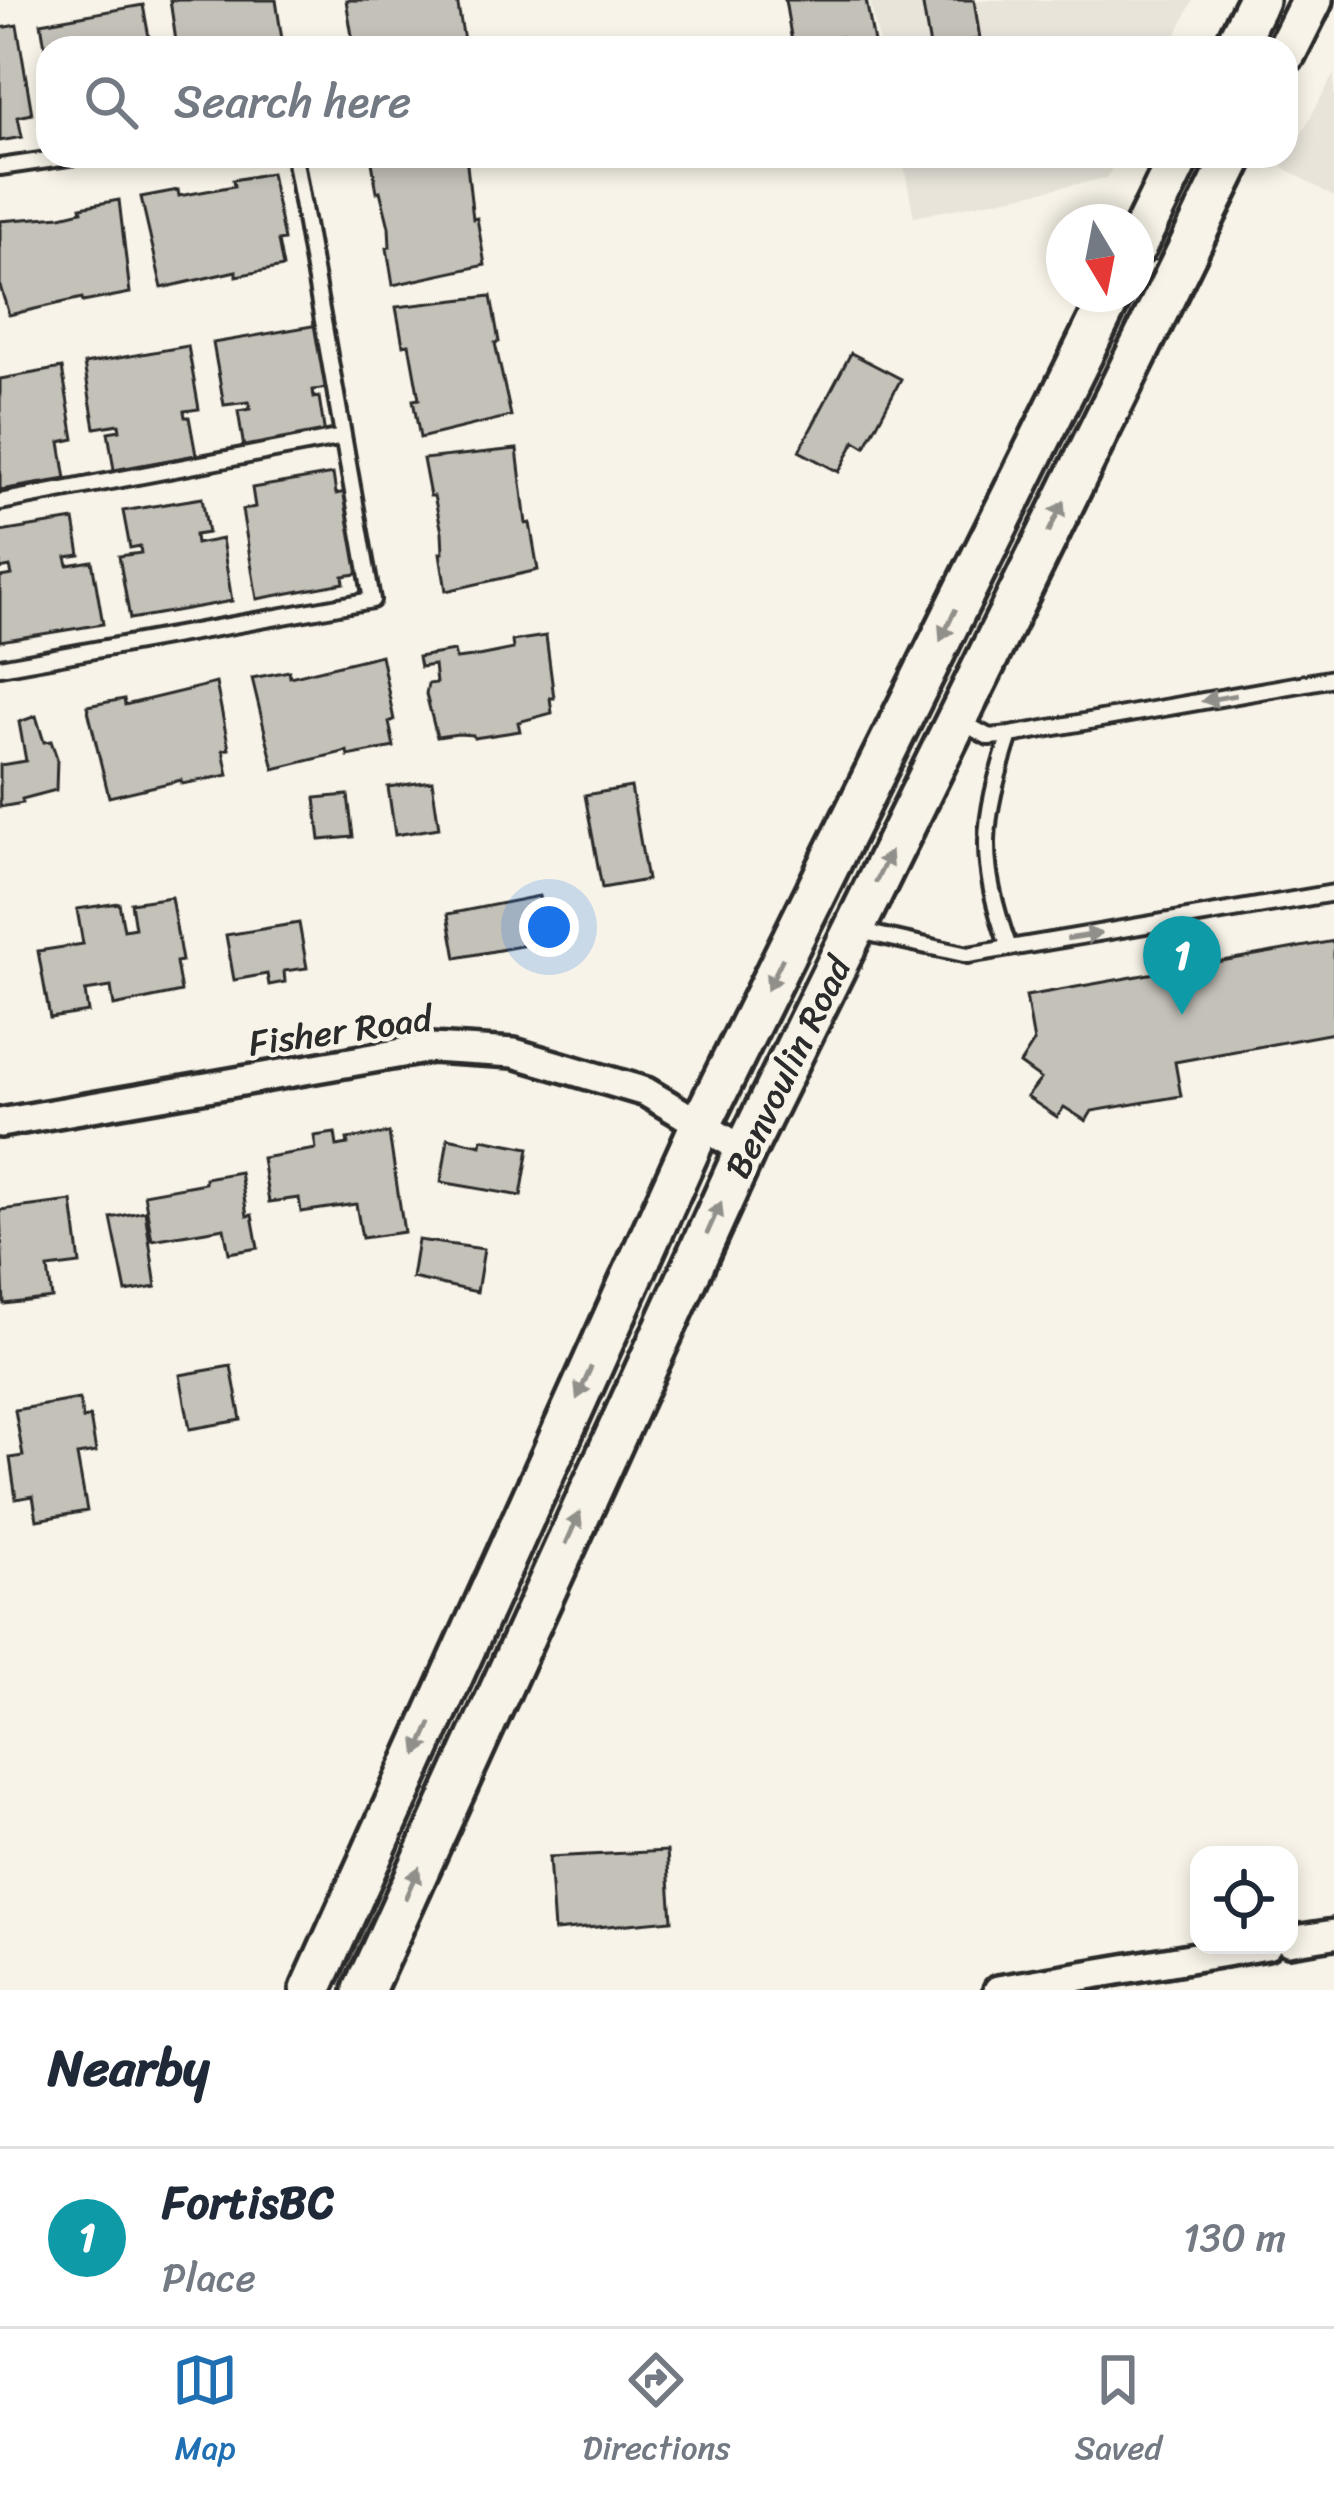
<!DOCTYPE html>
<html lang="en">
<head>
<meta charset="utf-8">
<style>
	:root { --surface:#fff; --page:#f2f2f3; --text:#1f2937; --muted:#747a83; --line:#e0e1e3; --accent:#1f6fb2 }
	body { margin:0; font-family:Sriracha,sans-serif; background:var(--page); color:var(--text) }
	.controls { position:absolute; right:36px; bottom:36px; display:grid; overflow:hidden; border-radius:24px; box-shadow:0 6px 18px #0003 }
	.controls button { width:108px; height:108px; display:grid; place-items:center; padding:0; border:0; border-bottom:3px solid var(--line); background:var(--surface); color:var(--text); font:60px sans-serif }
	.compass { position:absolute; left:1046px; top:204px; width:108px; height:108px; border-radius:50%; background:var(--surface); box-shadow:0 6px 18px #0003; rotate:170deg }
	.you { position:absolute; left:549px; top:927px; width:42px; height:42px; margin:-30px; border:9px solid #fff; border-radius:50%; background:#1a73e8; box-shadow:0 0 0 18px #1a73e833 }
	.badge { display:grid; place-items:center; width:78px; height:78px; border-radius:50%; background:var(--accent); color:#fff; font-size:39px; font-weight:700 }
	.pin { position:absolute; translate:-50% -99px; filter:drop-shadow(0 3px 6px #0008) }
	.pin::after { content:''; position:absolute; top:63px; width:42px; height:36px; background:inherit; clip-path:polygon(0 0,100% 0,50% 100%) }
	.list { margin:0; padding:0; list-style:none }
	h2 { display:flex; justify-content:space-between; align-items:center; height:156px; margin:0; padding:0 48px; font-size:51px }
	h2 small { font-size:39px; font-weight:400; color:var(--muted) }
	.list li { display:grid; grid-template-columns:78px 1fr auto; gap:36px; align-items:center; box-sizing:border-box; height:180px; padding:0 48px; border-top:3px solid var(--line) }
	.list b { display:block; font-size:45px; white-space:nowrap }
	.list p { margin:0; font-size:39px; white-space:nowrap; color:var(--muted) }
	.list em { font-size:39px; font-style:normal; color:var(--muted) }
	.icon { flex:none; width:66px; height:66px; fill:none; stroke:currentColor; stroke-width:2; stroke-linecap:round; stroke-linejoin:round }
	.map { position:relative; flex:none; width:1334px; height:1990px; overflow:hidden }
	.search { position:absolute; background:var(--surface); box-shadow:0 6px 18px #0003; left:36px; right:36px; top:36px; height:132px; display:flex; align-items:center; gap:30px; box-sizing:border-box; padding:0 42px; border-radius:36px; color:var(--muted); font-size:45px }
	.sheet { height:336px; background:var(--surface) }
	nav { display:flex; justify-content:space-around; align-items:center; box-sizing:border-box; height:168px; border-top:3px solid var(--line); background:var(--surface); font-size:33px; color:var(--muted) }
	nav a { display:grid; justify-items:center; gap:6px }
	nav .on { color:var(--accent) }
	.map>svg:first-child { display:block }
	.built { fill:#e8e4da }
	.building { fill:#c4c1b9; stroke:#2b2b2b; stroke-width:3 }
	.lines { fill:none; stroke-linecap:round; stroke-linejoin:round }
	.lane-casing { stroke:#2b2b2b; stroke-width:22 }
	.street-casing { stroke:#2b2b2b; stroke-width:36 }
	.secondary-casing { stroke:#2b2b2b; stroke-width:48 }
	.lane { stroke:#f7f3e8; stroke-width:14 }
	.street { stroke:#f7f3e8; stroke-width:27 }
	.secondary { stroke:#f7f3e8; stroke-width:39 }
	.oneway { fill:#918f8a }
	.labels { text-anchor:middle; stroke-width:9; stroke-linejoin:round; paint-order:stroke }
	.street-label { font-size:36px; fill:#2b2b2b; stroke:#f7f3e8 }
</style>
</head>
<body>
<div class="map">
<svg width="1334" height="1990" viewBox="0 0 1334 1990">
	<rect width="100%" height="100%" fill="#f7f3e8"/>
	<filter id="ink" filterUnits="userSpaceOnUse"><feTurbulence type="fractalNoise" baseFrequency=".00833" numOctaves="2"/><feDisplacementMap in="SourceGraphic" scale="24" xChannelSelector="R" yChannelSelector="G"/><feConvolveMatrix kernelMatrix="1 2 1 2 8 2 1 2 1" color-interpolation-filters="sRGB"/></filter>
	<g filter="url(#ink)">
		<!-- built -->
		<path class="built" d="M 870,0 L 1193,0 L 1170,48 L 880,48 Z
			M 1334,74 L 1334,197 L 1283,167 Z
			M 902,156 L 1117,156 L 1107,178 L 914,217 Z"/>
		<!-- building -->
		<path class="building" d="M 170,0 L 276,0 L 283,46 L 177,48 Z
			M 346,0 L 457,0 L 465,46 L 354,48 Z
			M 785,0 L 866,0 L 875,48 L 844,48 L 842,37 L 792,42 Z
			M 922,0 L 974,0 L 980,39 L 930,47 Z
			M 143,5 L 151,48 L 48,48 L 48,65 L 41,23 Z
			M 17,25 L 32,114 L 18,117 L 22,137 L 0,141 L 0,28 Z
			M 371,156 L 466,156 L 473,219 L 477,218 L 485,265 L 393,285 L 387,248 L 390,247 L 389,227 L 380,191 L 377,192 Z
			M 271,173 L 284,240 L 278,241 L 283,267 L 236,276 L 236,271 L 162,288 L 141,197 L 178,190 L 179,196 L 234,186 L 233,180 Z
			M 119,200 L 130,293 L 83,302 L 82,298 L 9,315 L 0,286 L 0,221 L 61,216 L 82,211 L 81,207 Z
			M 491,296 L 499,342 L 495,343 L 511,416 L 420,438 L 413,400 L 419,399 L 409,344 L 403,345 L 396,307 Z
			M 318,325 L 329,388 L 313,390 L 314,398 L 319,397 L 325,435 L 244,448 L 238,411 L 250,409 L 249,402 L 224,405 L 213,343 Z
			M 188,346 L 199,409 L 184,411 L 185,417 L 189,417 L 196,455 L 114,470 L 108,432 L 120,430 L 119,424 L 95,428 L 84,364 Z
			M 851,353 L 901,379 L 865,447 L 855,441 L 839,472 L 799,451 Z
			M 62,368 L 74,439 L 60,442 L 66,479 L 0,490 L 0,379 Z
			M 517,449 L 526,524 L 530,523 L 538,570 L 446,591 L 440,553 L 443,553 L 442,532 L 434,496 L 430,496 L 423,459 Z
			M 333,474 L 336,494 L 350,491 L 363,573 L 343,576 L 344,583 L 257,599 L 242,510 L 255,507 L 252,488 Z
			M 202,498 L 208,533 L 195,535 L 196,544 L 222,539 L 232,601 L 130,619 L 119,556 L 141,553 L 140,546 L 130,548 L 123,511 Z
			M 74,520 L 80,555 L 66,557 L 68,565 L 92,561 L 103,624 L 0,641 L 0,577 L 12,575 L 10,567 L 0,569 L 0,532 Z
			M 546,636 L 554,698 L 550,698 L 552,713 L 518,722 L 520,731 L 474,738 L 473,735 L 458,734 L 437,737 L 426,694 L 428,684 L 436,683 L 434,665 L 420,667 L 418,657 L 454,651 L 456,659 L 473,657 L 513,649 L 512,641 Z
			M 381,655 L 394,720 L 389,722 L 394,747 L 348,756 L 347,751 L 274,769 L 252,678 L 289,671 L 290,677 Z
			M 216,683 L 229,749 L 223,750 L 228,775 L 182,784 L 181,780 L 109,797 L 87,706 L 124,699 L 125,705 Z
			M 36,716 L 44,742 L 51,741 L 57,758 L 56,790 L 22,799 L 23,803 L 0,807 L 0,765 L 26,761 L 19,722 Z
			M 432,781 L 439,828 L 395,835 L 388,787 Z
			M 631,787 L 647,880 L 602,888 L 585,795 Z
			M 348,795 L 353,837 L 320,840 L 315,798 Z
			M 539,896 L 548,941 L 456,958 L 448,914 Z
			M 171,897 L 182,961 L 176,962 L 181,992 L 114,1006 L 111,987 L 85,991 L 88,1012 L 50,1018 L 38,951 L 83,944 L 77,909 L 119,903 L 124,930 L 135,928 L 131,903 Z
			M 299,923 L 307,968 L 284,971 L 285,982 L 269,985 L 267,974 L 234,980 L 226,935 Z
			M 1334,941 L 1334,1033 L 1175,1062 L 1181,1096 L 1092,1111 L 1086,1121 L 1064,1107 L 1057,1117 L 1027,1097 L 1041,1079 L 1020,1064 L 1034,1042 L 1026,996 Z
			M 335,1133 L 337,1146 L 348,1144 L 347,1139 L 389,1133 L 404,1232 L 362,1238 L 356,1204 L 301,1212 L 299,1198 L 269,1202 L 262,1158 L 316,1149 L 314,1136 Z
			M 448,1138 L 481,1145 L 482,1139 L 529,1148 L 521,1196 L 441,1182 Z
			M 240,1172 L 247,1216 L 252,1215 L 258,1248 L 229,1253 L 224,1228 L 152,1240 L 144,1194 L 205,1183 L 205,1178 Z
			M 72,1201 L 80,1264 L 48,1268 L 52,1298 L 4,1304 L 0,1210 Z
			M 145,1211 L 156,1287 L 126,1292 L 111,1218 Z
			M 418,1240 L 484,1249 L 477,1292 L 412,1278 Z
			M 231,1366 L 241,1420 L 190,1429 L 180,1375 Z
			M 79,1399 L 83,1419 L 90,1417 L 96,1452 L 77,1455 L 87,1511 L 37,1520 L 33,1496 L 16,1499 L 10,1458 L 23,1456 L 15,1410 Z
			M 667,1851 L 672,1920 L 554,1931 L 549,1857 Z"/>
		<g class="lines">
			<!-- lane casing -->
			<g class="lane-casing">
				<path id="lane" d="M 0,167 L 75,156
					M 0,502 L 343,437
					M 0,667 L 372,600 L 294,156
					M 958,720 L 989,737 L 1010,735 L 1334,678
					M 859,931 L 968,955 L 1334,893
					M 1009,948 C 978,860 981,824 1010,735"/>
			</g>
			<!-- street casing -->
			<g class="street-casing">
				<path id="street" d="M 0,1123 L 431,1048 L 514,1053 L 646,1092 L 745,1151
					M 1289,1941 L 1334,1934
					M 998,1990 L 1267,1945"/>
			</g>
			<!-- secondary casing -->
			<g class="secondary-casing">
				<path id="secondary" d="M 1234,48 L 1258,0
					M 1286,52 L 1312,0
					M 1136,246 L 1180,156
					M 311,1990 L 701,1124 L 1112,294
					M 364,1990 L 745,1151 L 1234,156"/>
			</g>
			<!-- lane -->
			<use href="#lane" class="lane"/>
			<!-- street -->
			<use href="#street" class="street"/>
			<!-- secondary -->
			<use href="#secondary" class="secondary"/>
		</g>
		<!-- one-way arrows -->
		<defs><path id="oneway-solid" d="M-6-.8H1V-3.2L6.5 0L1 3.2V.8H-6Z" transform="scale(3)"/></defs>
		<g class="oneway">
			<use href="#oneway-solid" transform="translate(1056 517) rotate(-64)"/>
			<use href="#oneway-solid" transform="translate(948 625) rotate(116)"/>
			<use href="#oneway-solid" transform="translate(1219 698) rotate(170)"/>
			<use href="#oneway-solid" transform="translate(883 867) rotate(-64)"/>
			<use href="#oneway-solid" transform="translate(1084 936) rotate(-9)"/>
			<use href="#oneway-solid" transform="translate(775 974) rotate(116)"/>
			<use href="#oneway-solid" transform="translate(714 1218) rotate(-66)"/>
			<use href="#oneway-solid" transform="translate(584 1383) rotate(114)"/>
			<use href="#oneway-solid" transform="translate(573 1528) rotate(-66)"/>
			<use href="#oneway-solid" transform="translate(424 1739) rotate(114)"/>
			<use href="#oneway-solid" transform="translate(412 1883) rotate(-66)"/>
		</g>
	</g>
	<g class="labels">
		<!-- street labels -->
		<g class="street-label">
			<text transform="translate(340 1030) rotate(-8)" y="13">Fisher Road</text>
			<text transform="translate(787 1067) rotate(-64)" y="13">Benvoulin Road</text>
		</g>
	</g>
</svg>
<div class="controls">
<button><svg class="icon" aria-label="locate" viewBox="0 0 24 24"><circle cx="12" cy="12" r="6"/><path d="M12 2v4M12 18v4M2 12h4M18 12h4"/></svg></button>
</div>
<svg class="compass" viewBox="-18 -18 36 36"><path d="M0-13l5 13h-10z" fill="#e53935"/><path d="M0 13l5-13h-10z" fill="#747a83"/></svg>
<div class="you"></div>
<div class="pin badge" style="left:1182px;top:1015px;background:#0f9aa8">1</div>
<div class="search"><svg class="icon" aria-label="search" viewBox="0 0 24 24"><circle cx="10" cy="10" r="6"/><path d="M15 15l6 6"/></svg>Search here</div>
</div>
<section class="sheet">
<h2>Nearby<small></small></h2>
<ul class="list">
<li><span class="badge" style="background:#0f9aa8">1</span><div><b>FortisBC</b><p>Place</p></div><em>130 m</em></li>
</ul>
</section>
<nav>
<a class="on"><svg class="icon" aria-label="map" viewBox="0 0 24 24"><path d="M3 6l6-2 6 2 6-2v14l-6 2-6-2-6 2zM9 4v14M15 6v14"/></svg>Map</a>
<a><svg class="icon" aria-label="directions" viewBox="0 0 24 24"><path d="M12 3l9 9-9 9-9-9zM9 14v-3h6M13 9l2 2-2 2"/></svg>Directions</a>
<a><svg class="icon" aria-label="saved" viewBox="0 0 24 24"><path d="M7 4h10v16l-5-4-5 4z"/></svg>Saved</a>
</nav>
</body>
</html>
